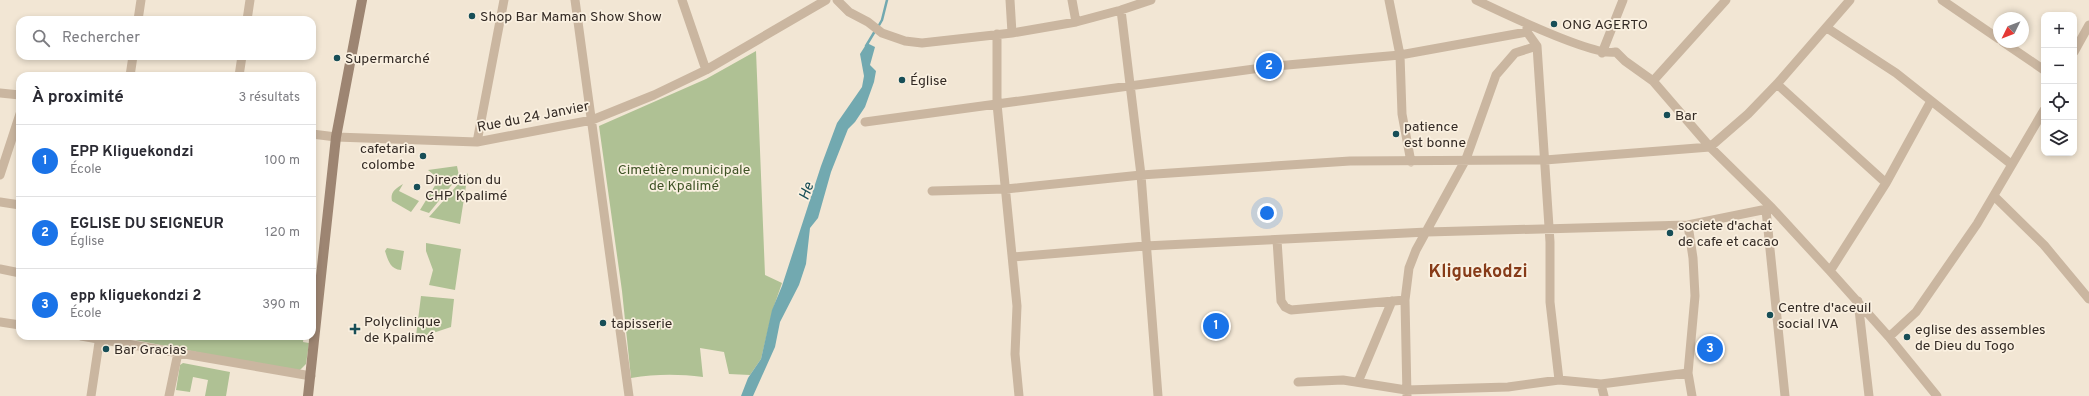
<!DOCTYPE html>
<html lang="fr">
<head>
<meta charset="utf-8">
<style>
	:root { --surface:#fff; --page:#f7f7f7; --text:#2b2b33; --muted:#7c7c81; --line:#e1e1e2; --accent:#1a73e8 }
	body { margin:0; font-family:Overpass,sans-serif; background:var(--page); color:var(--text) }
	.controls { position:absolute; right:12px; top:12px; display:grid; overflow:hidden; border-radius:8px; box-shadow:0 2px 6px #0003 }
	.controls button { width:36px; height:36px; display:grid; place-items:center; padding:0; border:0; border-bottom:1px solid var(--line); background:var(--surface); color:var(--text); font:20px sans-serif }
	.compass { position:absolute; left:1993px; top:12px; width:36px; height:36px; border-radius:50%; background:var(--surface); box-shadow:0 2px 6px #0003; rotate:227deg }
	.you { position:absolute; left:1267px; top:213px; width:14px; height:14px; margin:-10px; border:3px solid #fff; border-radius:50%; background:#1a73e8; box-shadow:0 0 0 6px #1a73e833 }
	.badge { display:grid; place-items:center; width:26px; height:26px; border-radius:50%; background:var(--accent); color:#fff; font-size:13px; font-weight:700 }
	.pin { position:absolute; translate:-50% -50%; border:2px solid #fff; box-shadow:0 1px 4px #0006 }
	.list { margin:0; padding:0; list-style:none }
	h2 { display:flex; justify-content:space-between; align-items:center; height:52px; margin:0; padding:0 16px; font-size:17px }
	h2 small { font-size:13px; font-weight:400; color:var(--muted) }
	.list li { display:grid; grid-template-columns:26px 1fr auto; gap:12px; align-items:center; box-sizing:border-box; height:72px; padding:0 16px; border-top:1px solid var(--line) }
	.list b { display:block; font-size:15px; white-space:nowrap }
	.list p { margin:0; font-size:13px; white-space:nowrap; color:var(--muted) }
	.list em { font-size:13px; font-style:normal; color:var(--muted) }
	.icon { flex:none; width:22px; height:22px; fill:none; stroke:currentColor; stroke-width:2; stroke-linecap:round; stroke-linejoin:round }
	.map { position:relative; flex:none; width:2089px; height:396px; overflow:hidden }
	.search { position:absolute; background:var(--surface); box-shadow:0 2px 6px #0003; left:16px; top:16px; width:300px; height:44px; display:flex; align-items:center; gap:10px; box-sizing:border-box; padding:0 14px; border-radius:12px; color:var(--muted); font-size:15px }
	.panel { position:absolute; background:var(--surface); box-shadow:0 2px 6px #0003; left:16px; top:72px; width:300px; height:268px; border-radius:12px }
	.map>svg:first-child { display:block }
	.green { fill:#afc194 }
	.water { fill:#72a9b0 }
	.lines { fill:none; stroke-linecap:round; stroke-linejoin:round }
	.stream { stroke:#72a9b0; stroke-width:2.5 }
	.street { stroke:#cab6a0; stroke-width:9 }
	.secondary { stroke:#9d8572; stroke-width:10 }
	.poi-dot { fill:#174e57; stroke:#faf0e0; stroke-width:1.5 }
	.labels { text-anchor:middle; stroke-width:3.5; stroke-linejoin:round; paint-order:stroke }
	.poi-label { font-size:14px; fill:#332a24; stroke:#faf0e0; text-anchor:start }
	.street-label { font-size:14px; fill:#332a24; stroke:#faf0e0 }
	.park-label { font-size:14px; fill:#3f5326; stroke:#faf0e0 }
	.water-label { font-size:15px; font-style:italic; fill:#174e57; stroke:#faf0e0 }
	.district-label { font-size:18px; font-weight:bold; fill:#873b18; stroke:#faf0e0 }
</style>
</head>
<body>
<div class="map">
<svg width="2089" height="396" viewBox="0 0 2089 396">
	<rect width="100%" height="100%" fill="#f2e6d4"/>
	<!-- green -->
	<path class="green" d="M 756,51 L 765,275 L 782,283 L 773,309 L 761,359 L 750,375 L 729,374 L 724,352 L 700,348 L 703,377 C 678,374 656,374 631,378 L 622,291 L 599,126 L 706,79 Z
		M 457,166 L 459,176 L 429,213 L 420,210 L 439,179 L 428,170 Z
		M 468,173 L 460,224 L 429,217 Z
		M 403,184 L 399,191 L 419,201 L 411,212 L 392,201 C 390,192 395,189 403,184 Z
		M 426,243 L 461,249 L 455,290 L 429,285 L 433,270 L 426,251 Z
		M 387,248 L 404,251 L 401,270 C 390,269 388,260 385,251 Z
		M 421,296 L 454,299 L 451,327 L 424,336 L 416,336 Z
		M 115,336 L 304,336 L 303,342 L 309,343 L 306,364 L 298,372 Z
		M 183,363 L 230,372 L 226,396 L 205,396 L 208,380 L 193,377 L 190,392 L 176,390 L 180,365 Z"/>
	<!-- water -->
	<path class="water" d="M 867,43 L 875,47 L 870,65 L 876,71 L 874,82 L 865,107 L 855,122 L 848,129 L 831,172 L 818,218 L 810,228 L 806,264 L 799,285 L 780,322 L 775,347 L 753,396 L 741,396 L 748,378 L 761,359 L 772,310 L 782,286 L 821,166 L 837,123 L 862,87 L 864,76 L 860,54 Z"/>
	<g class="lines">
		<!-- stream -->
		<path class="stream" d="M 878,27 L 882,20 L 887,0
			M 866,46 L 875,31"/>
		<!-- street -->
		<path class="street" d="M 575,0 L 629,396
			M 682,0 L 706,70
			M 837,0 L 849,12 L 868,22 L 882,33 L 905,41 L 922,43 L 1012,33 L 1076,22 L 1121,10 L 1151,0
			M 1010,0 L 1012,33
			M 1072,0 L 1076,22
			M 1389,0 L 1400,55 L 1402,114 L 1411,162
			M 1476,0 C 1501,12 1595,57 1616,52 L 1625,61 L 1653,81 L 1710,147 L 1772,208 L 1830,271 L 1889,337 L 1937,396
			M 1942,0 L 1999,39
			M 1121,10 L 1141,175 L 1158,396
			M 138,20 L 141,0
			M 247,20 L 250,0
			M 1527,27 L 1527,32 L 1537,46 L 1550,242 L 1550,302 L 1559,380
			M 1827,28 L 1896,73 L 2011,164
			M 997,34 L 997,104 L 1017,306 L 1015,354 L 1019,396
			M 2003,42 L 2044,70
			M 2074,52 L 2089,25
			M 1602,53 L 1623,0
			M 130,76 L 133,56
			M 239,76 L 242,56
			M 1653,81 L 1726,0
			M 1777,84 L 1886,183
			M 0,93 L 20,95
			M 865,122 L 1276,66 L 1400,55 L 1527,32
			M 312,134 L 336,137 L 477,142 L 592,120 L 654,95 L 706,70 L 826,0
			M 477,142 L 504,0
			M 0,175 L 20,114
			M 932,191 L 1006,189 L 1141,175 L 1350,161 L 1545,160 L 1710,147 L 1748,114 L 1777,84 L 1850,0
			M 1994,196 L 2044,245 L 2089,299
			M 0,202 L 20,205
			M 1766,210 L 1785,396
			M 1688,225 L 1693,258 L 1695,296 L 1688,373 L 1692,396
			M 1277,240 L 1281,301 L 1285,307 L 1291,310 L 1405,300
			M 1013,257 L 1145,246 L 1427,232 L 1688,225 L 1772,208
			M 0,269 L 20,273
			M 1830,271 L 1886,183 L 1931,101
			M 1858,301 L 1869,396
			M 0,322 L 20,325
			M 81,336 L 311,376
			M 1889,337 L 1916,312 L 1977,224 L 2044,110
			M 1298,382 L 1343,380 L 1406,390 L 1508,387 L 1559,380 L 1601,384 L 1688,373
			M 1358,382 L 1392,301
			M 1601,384 L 1604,396
			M 91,396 L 100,336
			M 169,396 L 178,353
			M 1407,396 L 1405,300 L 1409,268 L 1416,250 L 1466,159 L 1496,75 L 1515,53 L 1537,46"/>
		<!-- secondary -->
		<path class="secondary" d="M 308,396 L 336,137 L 362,0"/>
	</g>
	<!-- markers -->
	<g class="poi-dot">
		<circle cx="472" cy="16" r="4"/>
		<circle cx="1554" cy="24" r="4"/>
		<circle cx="337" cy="58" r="4"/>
		<circle cx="902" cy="80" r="4"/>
		<circle cx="1667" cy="115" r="4"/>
		<circle cx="1396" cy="134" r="4"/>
		<circle cx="423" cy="156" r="4"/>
		<circle cx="417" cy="187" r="4"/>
		<circle cx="1670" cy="233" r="4"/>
		<circle cx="1770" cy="315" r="4"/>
		<circle cx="603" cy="323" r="4"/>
		<path d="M353 323h4v4h4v4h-4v4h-4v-4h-4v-4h4z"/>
		<circle cx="1907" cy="337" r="4"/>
		<circle cx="106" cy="349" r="4"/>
	</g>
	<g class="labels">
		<!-- poi labels -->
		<g class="poi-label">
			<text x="480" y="21">Shop Bar Maman Show Show</text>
			<text x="1562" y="29">ONG AGERTO</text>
			<text x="345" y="63">Supermarché</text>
			<text x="910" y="85">Église</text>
			<text x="1675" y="120">Bar</text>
			<text x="1404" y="131">patience<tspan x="1404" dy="16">est bonne</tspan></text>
			<text x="415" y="153" text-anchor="end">cafetaria<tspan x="415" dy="16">colombe</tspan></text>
			<text x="425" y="184">Direction du<tspan x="425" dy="16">CHP Kpalimé</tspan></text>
			<text x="1678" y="230">societe d'achat<tspan x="1678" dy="16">de cafe et cacao</tspan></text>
			<text x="1778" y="312">Centre d'aceuil<tspan x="1778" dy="16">social IVA</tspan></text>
			<text x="364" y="326">Polyclinique<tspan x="364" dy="16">de Kpalimé</tspan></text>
			<text x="611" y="328">tapisserie</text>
			<text x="1915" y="334">eglise des assembles<tspan x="1915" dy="16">de Dieu du Togo</tspan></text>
			<text x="114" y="354">Bar Gracias</text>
		</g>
		<!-- street labels -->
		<g class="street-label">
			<text transform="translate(533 116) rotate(-11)" y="5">Rue du 24 Janvier</text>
		</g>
		<!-- park labels -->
		<g class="park-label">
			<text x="684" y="174">Cimetière municipale<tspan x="684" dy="16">de Kpalimé</tspan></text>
		</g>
		<!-- water labels -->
		<g class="water-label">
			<text transform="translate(806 191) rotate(-70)" y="5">He</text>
		</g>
		<!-- district labels -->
		<g class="district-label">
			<text x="1478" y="277">Kliguekodzi</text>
		</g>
	</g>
</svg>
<div class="controls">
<button>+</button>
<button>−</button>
<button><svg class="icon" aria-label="locate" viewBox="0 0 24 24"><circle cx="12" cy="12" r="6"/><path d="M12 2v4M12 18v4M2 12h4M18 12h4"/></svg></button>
<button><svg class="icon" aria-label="layers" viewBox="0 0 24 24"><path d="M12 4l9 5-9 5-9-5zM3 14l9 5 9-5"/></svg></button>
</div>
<svg class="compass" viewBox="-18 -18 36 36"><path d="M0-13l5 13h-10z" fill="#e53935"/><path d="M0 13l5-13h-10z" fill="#7c7c81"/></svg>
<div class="you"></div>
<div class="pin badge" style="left:1216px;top:326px">1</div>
<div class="pin badge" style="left:1269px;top:66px">2</div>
<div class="pin badge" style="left:1710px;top:349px">3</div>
<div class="search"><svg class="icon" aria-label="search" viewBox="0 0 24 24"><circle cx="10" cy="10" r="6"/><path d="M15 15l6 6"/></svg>Rechercher</div>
<section class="panel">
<h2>À proximité<small>3 résultats</small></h2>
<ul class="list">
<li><span class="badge">1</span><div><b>EPP Kliguekondzi</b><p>École</p></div><em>100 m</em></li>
<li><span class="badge">2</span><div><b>EGLISE DU SEIGNEUR</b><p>Église</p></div><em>120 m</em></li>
<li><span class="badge">3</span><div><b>epp kliguekondzi 2</b><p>École</p></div><em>390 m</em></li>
</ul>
</section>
</div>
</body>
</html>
